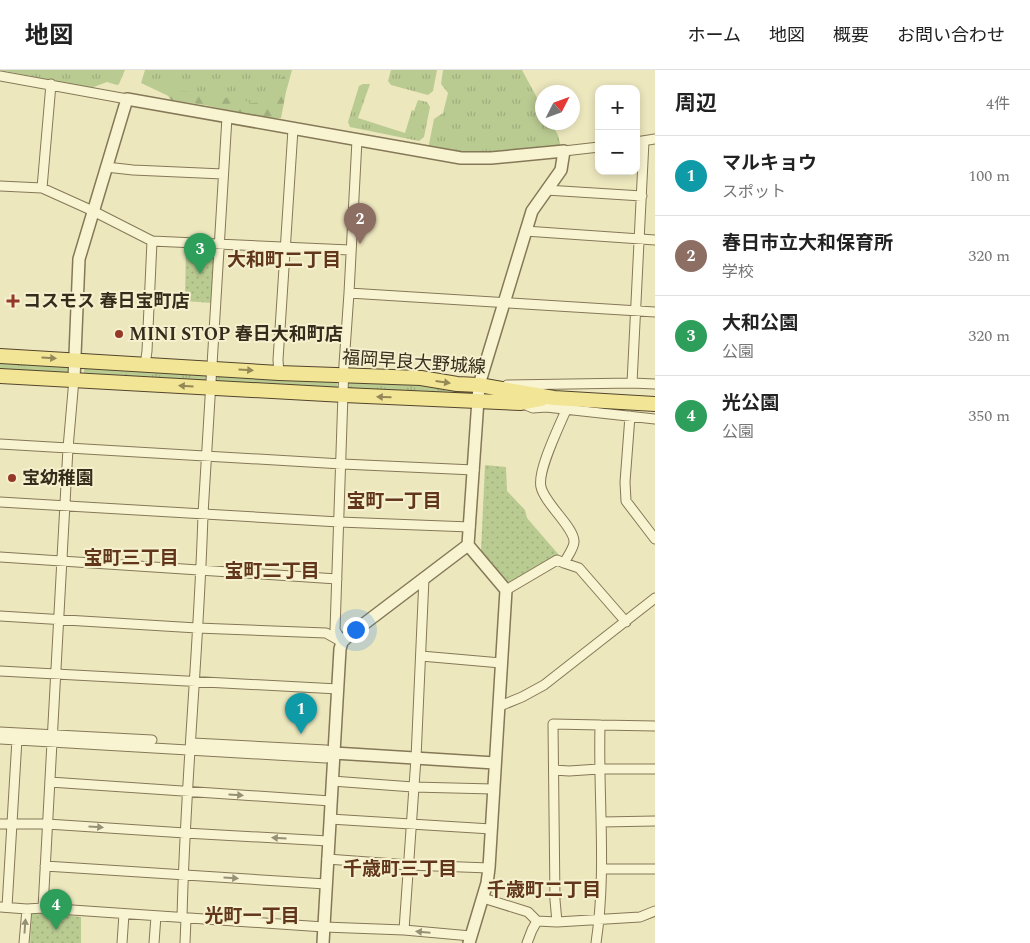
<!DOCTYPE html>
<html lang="ja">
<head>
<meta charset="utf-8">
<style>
	:root { --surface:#fff; --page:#f2f2f2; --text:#222; --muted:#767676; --line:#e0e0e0; --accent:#db2777 }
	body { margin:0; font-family:Spectral,"Noto Sans JP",serif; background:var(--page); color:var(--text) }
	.controls { position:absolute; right:15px; top:15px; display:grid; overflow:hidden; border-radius:10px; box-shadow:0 2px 8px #0003 }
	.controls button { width:45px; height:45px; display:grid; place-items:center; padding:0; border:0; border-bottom:1px solid var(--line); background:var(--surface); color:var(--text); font:25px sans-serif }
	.compass { position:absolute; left:535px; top:15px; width:45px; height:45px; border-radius:50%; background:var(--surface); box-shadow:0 2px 8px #0003; rotate:48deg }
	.you { position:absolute; left:355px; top:559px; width:18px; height:18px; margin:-12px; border:4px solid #fff; border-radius:50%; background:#1a73e8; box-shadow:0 0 0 8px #1a73e833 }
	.badge { display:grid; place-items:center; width:32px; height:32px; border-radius:50%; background:var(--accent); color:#fff; font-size:16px; font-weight:700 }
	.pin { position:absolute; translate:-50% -41px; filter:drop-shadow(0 1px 2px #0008) }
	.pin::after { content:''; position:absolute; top:26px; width:18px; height:15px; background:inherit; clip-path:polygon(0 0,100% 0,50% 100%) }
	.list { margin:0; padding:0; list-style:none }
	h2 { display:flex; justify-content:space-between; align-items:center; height:65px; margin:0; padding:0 20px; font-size:21px }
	h2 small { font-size:16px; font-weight:400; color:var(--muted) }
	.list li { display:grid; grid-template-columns:32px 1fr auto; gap:15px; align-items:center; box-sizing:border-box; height:80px; padding:0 20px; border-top:1px solid var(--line) }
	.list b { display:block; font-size:19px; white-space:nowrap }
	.list p { margin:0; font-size:16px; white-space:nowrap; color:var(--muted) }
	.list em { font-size:16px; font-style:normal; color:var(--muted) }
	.map { position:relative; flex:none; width:655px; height:873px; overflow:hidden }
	header { display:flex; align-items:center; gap:30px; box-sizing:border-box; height:70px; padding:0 25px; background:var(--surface); border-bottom:1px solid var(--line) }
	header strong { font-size:24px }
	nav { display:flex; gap:28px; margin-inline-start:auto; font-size:18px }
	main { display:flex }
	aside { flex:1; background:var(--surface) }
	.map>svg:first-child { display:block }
	.grass { fill:url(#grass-tufts) }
	.forest { fill:url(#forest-firs) }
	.park { fill:url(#park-dots) }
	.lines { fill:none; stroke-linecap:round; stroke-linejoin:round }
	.minor-casing { stroke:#857857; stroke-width:11 }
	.tertiary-casing { stroke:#857857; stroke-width:14 }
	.primary-casing { stroke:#53452c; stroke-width:16 }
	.minor { stroke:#f8f3d1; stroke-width:9 }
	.tertiary { stroke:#f8f3d1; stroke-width:11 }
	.primary { stroke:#f2e595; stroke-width:14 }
	.oneway { fill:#948858 }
	.oneway2 { fill:#969076 }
	.poi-dot { fill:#943927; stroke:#f5f0cd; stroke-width:2 }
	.labels { text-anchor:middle; stroke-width:4; stroke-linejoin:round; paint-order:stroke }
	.poi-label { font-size:18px; font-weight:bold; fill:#352c1c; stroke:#f5f0cd; text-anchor:start }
	.street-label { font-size:18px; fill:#352c1c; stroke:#f5f0cd }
	.neighbourhood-label { font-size:19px; font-weight:bold; fill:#61361b; stroke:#f5f0cd }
</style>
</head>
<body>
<header>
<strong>地図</strong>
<nav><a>ホーム</a><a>地図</a><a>概要</a><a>お問い合わせ</a></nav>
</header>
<main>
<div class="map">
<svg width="655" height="873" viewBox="0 0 655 873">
	<defs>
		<pattern id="grass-tufts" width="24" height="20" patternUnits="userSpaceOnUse" patternTransform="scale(1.25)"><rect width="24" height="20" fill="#bacb92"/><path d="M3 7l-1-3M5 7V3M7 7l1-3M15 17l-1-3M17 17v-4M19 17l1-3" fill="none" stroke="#a0ae7d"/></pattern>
		<pattern id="forest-firs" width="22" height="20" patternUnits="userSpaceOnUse" patternTransform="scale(1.25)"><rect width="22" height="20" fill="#bacb92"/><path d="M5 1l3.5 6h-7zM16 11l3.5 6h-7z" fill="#a0ae7d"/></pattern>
		<pattern id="park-dots" width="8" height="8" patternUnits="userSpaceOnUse" patternTransform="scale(1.25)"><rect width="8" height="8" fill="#bacb92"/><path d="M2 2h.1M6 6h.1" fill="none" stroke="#a0ae7d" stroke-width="1.8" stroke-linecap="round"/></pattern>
	</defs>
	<rect width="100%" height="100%" fill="#ede7be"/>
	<!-- grass -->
	<path class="grass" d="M 0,0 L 125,0 L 119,14 L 117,15 L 107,12 L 91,18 Z
		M 145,0 L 288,0 L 278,48 L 177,30 L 141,13 Z
		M 391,0 L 437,0 L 433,21 L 428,25 L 391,15 L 388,11 Z
		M 443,0 L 522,0 L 542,37 L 542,52 L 551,53 L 558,65 L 561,77 L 494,85 L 464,84 L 428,79 L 434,49 L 443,43 L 448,23 L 441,14 Z
		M 363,14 L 370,14 L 358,48 L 405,63 L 412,40 L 414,41 L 418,30 L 427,32 L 430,37 L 424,67 L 419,71 L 350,57 L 348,52 L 359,16 Z
		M 0,291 L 67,295 L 67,303 L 0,299 Z
		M 84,296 L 207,304 L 206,311 L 84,303 Z
		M 215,304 L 337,311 L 337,319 L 215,311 Z
		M 346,312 L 420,314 L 461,321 L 461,323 L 345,319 Z"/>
	<!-- forest -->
	<path class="forest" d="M 281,0 L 292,0 L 286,22 L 281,48 L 266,49 L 205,35 L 171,30 L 166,23 L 167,13 L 182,21 L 190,21 L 207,27 L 241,28 L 250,33 L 267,32 L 274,25 L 273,19 L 277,11 L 284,6 Z"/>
	<!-- park -->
	<path class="park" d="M 186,175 L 215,176 L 212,233 L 185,231 Z
		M 485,395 L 506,397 L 507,421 L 525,440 L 527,448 L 559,485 L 510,513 L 506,513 L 481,482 Z
		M 42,842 L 81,847 L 81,873 L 30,873 L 32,844 Z"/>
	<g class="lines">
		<!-- minor casing -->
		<g class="minor-casing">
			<path id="minor" d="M 0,6 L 127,29
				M 357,70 L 349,223 L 655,242
				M 644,71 L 632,313 L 655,314
				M 636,72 L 655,69
				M 564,81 L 599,77
				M 106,97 L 133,100 L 223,104
				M 0,116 L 42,118 L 93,141 L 152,171 L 350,180
				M 42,118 L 51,14
				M 546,120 L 642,126
				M 525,161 L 655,170
				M 145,295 L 147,281 L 152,171
				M 279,303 L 278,290 L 293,59
				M 507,315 L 632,313
				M 521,333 L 533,338 L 546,337 L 655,349
				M 566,340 C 559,357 537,401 541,417 C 545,434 575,458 574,472 C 574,478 567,487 564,493 L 579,498 L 626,552
				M 630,346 L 625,412 L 626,431 L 655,469
				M 0,374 L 342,394 L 474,400
				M 0,432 L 339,452 L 470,457
				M 0,487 L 337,509
				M 506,520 L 557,490 L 564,493
				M 0,546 L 197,558 L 326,563 L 342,572
				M 342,572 L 335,560 L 344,294 L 349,223
				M 421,586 L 501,593
				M 0,601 L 338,619
				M 500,636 L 522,627 L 544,615 L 655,528
				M 600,655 L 655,656
				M 0,662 L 152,670
				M 0,669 L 326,688 L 334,683
				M 193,673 L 326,680 L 334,683
				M 554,700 L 569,701 L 599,699 L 655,699
				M 332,711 L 413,717 L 493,719
				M 50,712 L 331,731
				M 330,749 L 491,759
				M 602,752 L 655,751
				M 0,754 L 47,754 L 185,763 L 328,771
				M 327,789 L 409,795 L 489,798
				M 45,796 L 326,814
				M 602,799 L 655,799
				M 483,828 L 528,842 L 537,851 L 557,852 L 640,847 L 655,841
				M 0,837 L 27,839 L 43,838 L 324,857 L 404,860 L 471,866
				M 7,837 L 17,669
				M 43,838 L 68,378 L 74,309
				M 182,848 C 185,713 199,579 203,444 L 227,47
				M 557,852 L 555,830 L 553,654 L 600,655 C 598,728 607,800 596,873
				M 404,860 L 416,688 L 424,508
				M 24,873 L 27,839
				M 122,873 L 124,844
				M 154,873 L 156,846
				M 185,873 L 186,848
				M 527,873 L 532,860 L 537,851"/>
		</g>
		<!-- tertiary casing -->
		<g class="tertiary-casing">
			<path id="tertiary" d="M 74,309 L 79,189 L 127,29 L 461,88 L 491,88 L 564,81 L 561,100 L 532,141 L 479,315 L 468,475 L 506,520 L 489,798 L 487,813 L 469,873
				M 334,683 L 495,693
				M 323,873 L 340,579 L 342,572 L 348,566 L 468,475"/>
		</g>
		<!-- primary casing -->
		<g class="primary-casing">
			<path id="primary" d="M 0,286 L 279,303 L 421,308 L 457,314 L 479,315 L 554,328 L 655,334
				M 0,306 L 344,325 L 521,333 L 541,329"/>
		</g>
		<!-- minor -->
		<use href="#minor" class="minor"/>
		<!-- tertiary -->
		<use href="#tertiary" class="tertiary"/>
		<!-- primary -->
		<use href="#primary" class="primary"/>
	</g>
	<!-- one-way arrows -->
	<defs><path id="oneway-solid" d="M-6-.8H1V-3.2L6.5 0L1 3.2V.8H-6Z" transform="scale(1.25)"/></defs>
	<g class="oneway">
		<use href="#oneway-solid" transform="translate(49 288) rotate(3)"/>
		<use href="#oneway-solid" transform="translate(246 300) rotate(4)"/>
		<use href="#oneway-solid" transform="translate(443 312) rotate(8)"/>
		<use href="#oneway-solid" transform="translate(186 316) rotate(-177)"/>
		<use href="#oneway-solid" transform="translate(384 327) rotate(-178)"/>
	</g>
	<g class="oneway2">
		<use href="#oneway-solid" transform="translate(236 725) rotate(4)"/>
		<use href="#oneway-solid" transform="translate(96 757) rotate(4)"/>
		<use href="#oneway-solid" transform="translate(279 768) rotate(-177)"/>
		<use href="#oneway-solid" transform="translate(231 808) rotate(3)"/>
		<use href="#oneway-solid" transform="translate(25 856) rotate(-86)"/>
		<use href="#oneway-solid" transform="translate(423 862) rotate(-175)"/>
	</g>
	<!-- markers -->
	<g class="poi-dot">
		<path d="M10.5 223.5h5v5h5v5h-5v5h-5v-5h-5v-5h5z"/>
		<circle cx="119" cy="264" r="5"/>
		<circle cx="12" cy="408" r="5"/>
	</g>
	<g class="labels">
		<!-- poi labels -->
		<g class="poi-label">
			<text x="23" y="237">コスモス 春日宝町店</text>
			<text x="129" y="270">MINI STOP 春日大和町店</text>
			<text x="22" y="414">宝幼稚園</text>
		</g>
		<!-- street labels -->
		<g class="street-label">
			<text transform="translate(414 292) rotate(4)" y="6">福岡早良大野城線</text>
		</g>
		<!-- neighbourhood labels -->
		<g class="neighbourhood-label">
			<text x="284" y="196">大和町二丁目</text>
			<text x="394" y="437">宝町一丁目</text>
			<text x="131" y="494">宝町三丁目</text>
			<text x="272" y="507">宝町二丁目</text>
			<text x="400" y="805">千歳町三丁目</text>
			<text x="544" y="826">千歳町二丁目</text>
			<text x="252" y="852">光町一丁目</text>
		</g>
	</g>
</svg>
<div class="controls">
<button>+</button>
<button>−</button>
</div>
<svg class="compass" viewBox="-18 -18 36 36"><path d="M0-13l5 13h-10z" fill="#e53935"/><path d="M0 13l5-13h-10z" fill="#767676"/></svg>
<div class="you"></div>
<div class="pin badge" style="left:301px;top:664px;background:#0f9aa8">1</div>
<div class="pin badge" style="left:360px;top:174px;background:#8d6e63">2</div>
<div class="pin badge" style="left:200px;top:204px;background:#2e9e5b">3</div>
<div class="pin badge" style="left:56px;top:860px;background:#2e9e5b">4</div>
</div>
<aside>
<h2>周辺<small>4件</small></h2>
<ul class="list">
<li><span class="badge" style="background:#0f9aa8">1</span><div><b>マルキョウ</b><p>スポット</p></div><em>100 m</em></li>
<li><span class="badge" style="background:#8d6e63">2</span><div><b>春日市立大和保育所</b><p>学校</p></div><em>320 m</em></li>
<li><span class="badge" style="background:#2e9e5b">3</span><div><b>大和公園</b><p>公園</p></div><em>320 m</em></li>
<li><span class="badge" style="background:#2e9e5b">4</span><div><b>光公園</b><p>公園</p></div><em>350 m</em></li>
</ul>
</aside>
</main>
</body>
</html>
